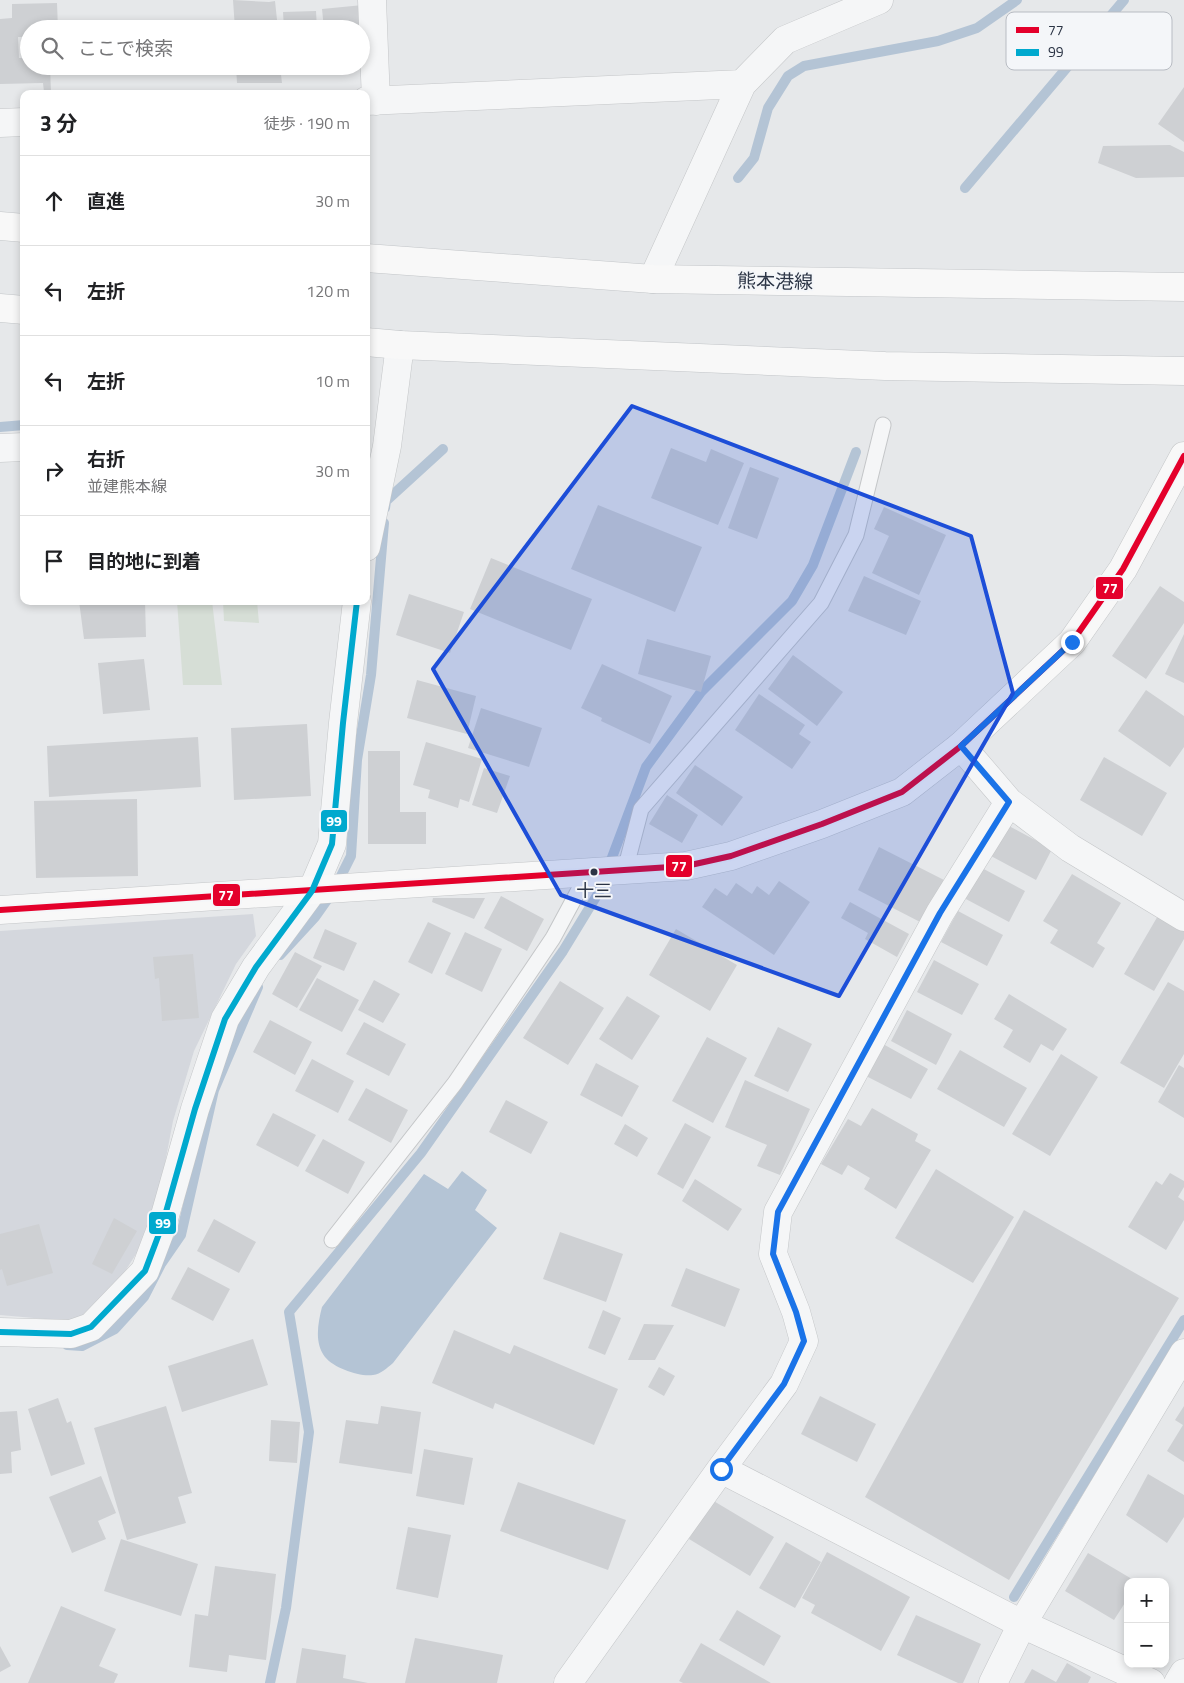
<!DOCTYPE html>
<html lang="ja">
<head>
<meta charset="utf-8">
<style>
	:root { --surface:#fff; --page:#f6f6f6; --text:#202124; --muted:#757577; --line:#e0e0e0 }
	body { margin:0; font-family:"Titillium Web","Noto Sans JP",sans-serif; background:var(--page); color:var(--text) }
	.controls { position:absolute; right:15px; bottom:15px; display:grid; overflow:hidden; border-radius:10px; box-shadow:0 2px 8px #0003 }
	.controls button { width:45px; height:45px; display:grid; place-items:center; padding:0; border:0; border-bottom:1px solid var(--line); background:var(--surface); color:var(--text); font:25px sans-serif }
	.stop { position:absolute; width:15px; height:15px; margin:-11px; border:4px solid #1a73e8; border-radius:50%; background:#fff }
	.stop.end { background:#1a73e8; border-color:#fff; box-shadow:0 1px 5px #0008 }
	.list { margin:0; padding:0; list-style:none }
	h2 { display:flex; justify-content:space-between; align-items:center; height:65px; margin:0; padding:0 20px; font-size:21px }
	h2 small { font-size:16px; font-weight:400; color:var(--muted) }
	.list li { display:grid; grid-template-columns:32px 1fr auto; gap:15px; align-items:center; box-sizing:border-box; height:90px; padding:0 20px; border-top:1px solid var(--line) }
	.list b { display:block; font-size:19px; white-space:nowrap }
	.list p { margin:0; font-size:16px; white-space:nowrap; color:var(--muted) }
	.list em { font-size:16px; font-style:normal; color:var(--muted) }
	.icon { flex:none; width:28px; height:28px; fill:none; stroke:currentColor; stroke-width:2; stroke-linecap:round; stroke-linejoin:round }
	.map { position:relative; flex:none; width:1184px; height:1683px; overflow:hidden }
	.search { position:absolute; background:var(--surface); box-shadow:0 2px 8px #0003; left:20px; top:20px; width:350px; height:55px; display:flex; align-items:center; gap:12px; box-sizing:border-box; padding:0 18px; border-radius:28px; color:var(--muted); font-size:19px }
	.panel { position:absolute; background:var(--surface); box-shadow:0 2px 8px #0003; left:20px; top:90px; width:350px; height:515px; border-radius:10px }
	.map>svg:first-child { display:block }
	.built { fill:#d4d7dd }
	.green { fill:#d6ded6 }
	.water { fill:#b4c4d5 }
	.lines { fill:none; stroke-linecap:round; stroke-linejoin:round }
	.stream { stroke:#b4c4d5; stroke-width:10 }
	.building { fill:#ced0d3 }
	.service-casing { stroke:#c4c6c8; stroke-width:17 }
	.minor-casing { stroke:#c4c6c8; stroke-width:29 }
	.secondary-casing { stroke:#c4c6c8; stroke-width:29 }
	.primary-casing { stroke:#c2c5c8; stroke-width:29 }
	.service { stroke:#f5f6f7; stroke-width:15 }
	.minor { stroke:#f5f6f7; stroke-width:28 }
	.secondary { stroke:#f8f8f8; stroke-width:28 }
	.primary { stroke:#f8f8f8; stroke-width:28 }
	.bus-1-casing { stroke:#f4f6f9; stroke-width:10 }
	.bus-2-casing { stroke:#f4f6f9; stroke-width:10 }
	.bus-1 { stroke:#e4002b; stroke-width:6 }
	.bus-2 { stroke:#00a9ce; stroke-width:6 }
	.route { stroke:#1a73e8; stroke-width:6 }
	.marked { fill:#1d4ed8; fill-opacity:0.2; stroke:#1d4ed8; stroke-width:4; stroke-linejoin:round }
	.bus-dot { fill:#2b3445; stroke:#f4f6f9; stroke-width:2 }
	.labels { text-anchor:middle; stroke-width:4; stroke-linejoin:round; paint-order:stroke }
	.bus-label { font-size:18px; fill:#2b3445; stroke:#f4f6f9 }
	.street-label { font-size:19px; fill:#2b3445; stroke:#f4f6f9 }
	.key { fill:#f4f6f9; stroke:#b8bcc3; stroke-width:1 }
	.key-label { font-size:14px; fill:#2b3445 }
	.line-badge { stroke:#f4f6f9; stroke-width:2 }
	.badge-label { font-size:14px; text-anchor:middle; font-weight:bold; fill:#fff }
</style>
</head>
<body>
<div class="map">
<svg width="1184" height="1683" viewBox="0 0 1184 1683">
	<rect width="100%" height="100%" fill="#e6e8ea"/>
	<!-- built -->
	<path class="built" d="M 253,914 L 256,936 L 236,964 L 194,1051 L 173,1121 L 161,1184 L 148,1235 L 117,1284 L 90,1312 L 68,1321 L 0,1315 L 0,931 Z"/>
	<!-- green -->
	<path class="green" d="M 177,601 L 212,601 L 222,685 L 183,685 Z
		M 223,601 L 257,601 L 259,623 L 224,621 Z"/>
	<!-- water -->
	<path class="water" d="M 462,1171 L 487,1190 L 475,1210 L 497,1228 L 393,1363 C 387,1368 381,1374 373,1375 C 359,1377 334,1368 325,1357 C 314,1343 318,1323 322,1307 L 424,1174 L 448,1189 Z"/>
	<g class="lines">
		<!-- stream -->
		<path class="stream" d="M 738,178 L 754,158 L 768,108 L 788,76 L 804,66 L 938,41 L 977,28 L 1017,0
			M 965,188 L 1124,0
			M 0,427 L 24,425
			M 385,508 L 386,501 L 443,449
			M 280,955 L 315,917 L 334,890 L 351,856 L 357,760 L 371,675 L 384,523
			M 67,1345 L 82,1346 L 115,1329 L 144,1297 L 161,1264 L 181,1235 L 214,1090 L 258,987
			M 1014,1597 L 1184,1320
			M 270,1683 L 286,1608 L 309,1432 L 289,1312 L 421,1153 L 563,951 L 599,892 L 646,767 L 701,692 L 792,601 L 813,565 L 856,452"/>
	</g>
	<!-- building -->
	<path class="building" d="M 233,0 L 269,2 L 275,1 L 278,29 L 235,29 Z
		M 57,3 L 58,29 L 29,29 L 29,37 L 18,37 L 19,58 L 29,58 L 29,66 L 50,66 L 51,92 L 44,92 L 43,83 L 0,84 L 0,19 L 12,18 L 12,4 Z
		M 363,5 L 361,29 L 324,29 L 322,9 Z
		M 316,11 L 317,29 L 284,29 L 283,12 Z
		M 236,66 L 280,66 L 282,83 L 237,83 Z
		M 1184,87 L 1184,142 L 1158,124 Z
		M 1170,145 L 1184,152 L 1184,177 L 1136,178 L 1098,163 L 1103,146 Z
		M 671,448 L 706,462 L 711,449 L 744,463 L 718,525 L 651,498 Z
		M 750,467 L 779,478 L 757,539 L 728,528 Z
		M 598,505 L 702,547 L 675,612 L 571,569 Z
		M 884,507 L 946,535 L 919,595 L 872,573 L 889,536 L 874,529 Z
		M 491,558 L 592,599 L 571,650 L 470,609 Z
		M 864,576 L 921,601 L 906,635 L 848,611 Z
		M 1160,586 L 1184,602 L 1184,623 L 1146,679 L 1112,656 Z
		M 409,594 L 464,612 L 450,653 L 396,635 Z
		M 79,601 L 145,601 L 146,637 L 84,639 Z
		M 1184,634 L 1184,683 L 1165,674 Z
		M 647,639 L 711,656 L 701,692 L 638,674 Z
		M 793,655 L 843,692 L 817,726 L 768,689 Z
		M 144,659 L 150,710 L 103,714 L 98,663 Z
		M 602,664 L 672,696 L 650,744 L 601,721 L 602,718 L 581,708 Z
		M 417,680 L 476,696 L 467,734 L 407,718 Z
		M 1146,690 L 1184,716 L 1184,747 L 1170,767 L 1118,731 Z
		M 759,694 L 805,725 L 799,734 L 811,742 L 792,769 L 735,730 Z
		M 481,708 L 542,728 L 529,767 L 468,748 Z
		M 307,724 L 311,796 L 234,800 L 231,728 Z
		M 198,737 L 201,787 L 49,797 L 47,746 Z
		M 426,742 L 482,759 L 469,802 L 460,799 L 458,808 L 428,798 L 430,790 L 413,785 Z
		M 368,751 L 400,751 L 400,812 L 426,812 L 426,844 L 368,844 Z
		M 1104,757 L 1167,793 L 1142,836 L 1080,800 Z
		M 695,765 L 743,797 L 722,826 L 676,793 Z
		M 484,768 L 510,776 L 497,813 L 472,805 Z
		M 667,795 L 698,815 L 682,843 L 649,824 Z
		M 137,799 L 138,876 L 36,878 L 34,801 Z
		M 1007,825 L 1052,849 L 1036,880 L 991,856 Z
		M 879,847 L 946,881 L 924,924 L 858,890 Z
		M 980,867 L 1025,891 L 1009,922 L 964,898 Z
		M 1072,874 L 1121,903 L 1097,943 L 1105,948 L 1093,968 L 1050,943 L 1058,930 L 1043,921 Z
		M 779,881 L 810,902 L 774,955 L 702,907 L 715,888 L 727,896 L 736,883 L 752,894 L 757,886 L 769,895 Z
		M 501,896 L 544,919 L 527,951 L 484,928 Z
		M 433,898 L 485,898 L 474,919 L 432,902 Z
		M 850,902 L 909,934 L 897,957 L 865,939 L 868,933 L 841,918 Z
		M 958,911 L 1003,935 L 987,966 L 941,942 Z
		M 1159,914 L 1184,929 L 1184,939 L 1154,991 L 1124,974 Z
		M 428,922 L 451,933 L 432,974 L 408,962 Z
		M 325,929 L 357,943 L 344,971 L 313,958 Z
		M 676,929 L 737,965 L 710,1011 L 649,975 Z
		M 465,932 L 502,949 L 482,992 L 445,974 Z
		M 295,952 L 322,966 L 297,1008 L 272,994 Z
		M 193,954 L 199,1018 L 162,1021 L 159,978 L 155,979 L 153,957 Z
		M 934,960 L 979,984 L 962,1015 L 917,992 Z
		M 317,978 L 359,1000 L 342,1032 L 299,1010 Z
		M 374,980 L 400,994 L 383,1023 L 358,1010 Z
		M 560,981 L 604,1008 L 568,1065 L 523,1038 Z
		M 1168,982 L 1184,991 L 1184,1054 L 1164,1088 L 1120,1063 Z
		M 1009,994 L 1067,1029 L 1053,1051 L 1041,1044 L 1030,1063 L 1003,1047 L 1013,1030 L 994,1019 Z
		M 627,996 L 660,1016 L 632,1060 L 599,1039 Z
		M 907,1010 L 952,1034 L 936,1065 L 891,1041 Z
		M 270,1020 L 312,1042 L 295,1075 L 253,1052 Z
		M 364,1022 L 406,1044 L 389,1076 L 346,1054 Z
		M 778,1027 L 812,1044 L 788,1092 L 754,1076 Z
		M 707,1037 L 747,1058 L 713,1123 L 672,1101 Z
		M 883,1044 L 928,1069 L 911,1099 L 866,1076 Z
		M 960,1050 L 1027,1088 L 1004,1127 L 937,1089 Z
		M 1061,1054 L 1098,1077 L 1050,1156 L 1012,1134 Z
		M 312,1059 L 354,1081 L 338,1113 L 295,1091 Z
		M 596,1063 L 639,1086 L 622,1117 L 580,1095 Z
		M 1179,1065 L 1184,1068 L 1184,1118 L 1158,1102 Z
		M 745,1080 L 810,1109 L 780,1175 L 757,1166 L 767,1145 L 725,1127 Z
		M 366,1088 L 408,1110 L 391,1143 L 348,1120 Z
		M 506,1100 L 548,1122 L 531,1154 L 489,1132 Z
		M 872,1108 L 918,1134 L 915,1141 L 931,1150 L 896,1209 L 864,1189 L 870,1178 L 848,1165 L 842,1175 L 821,1164 L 848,1119 L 861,1126 Z
		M 273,1113 L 316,1135 L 298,1167 L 256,1145 Z
		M 685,1123 L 711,1137 L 683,1189 L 657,1174 Z
		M 625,1124 L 648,1138 L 637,1157 L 614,1144 Z
		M 323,1139 L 365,1162 L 348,1194 L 305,1171 Z
		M 936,1169 L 1014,1217 L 973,1283 L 895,1238 Z
		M 1170,1173 L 1184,1181 L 1184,1187 L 1178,1197 L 1184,1201 L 1184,1220 L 1166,1250 L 1128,1227 L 1156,1181 L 1162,1185 Z
		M 695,1179 L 742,1209 L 728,1231 L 682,1201 Z
		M 1024,1210 L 1179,1298 L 1009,1580 L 865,1497 Z
		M 114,1218 L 137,1231 L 112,1274 L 92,1264 Z
		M 214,1219 L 256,1242 L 239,1273 L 197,1251 Z
		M 39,1224 L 53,1273 L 7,1286 L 2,1269 L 0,1270 L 0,1234 Z
		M 560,1232 L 623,1254 L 606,1302 L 543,1279 Z
		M 188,1267 L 230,1289 L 213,1321 L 171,1299 Z
		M 686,1268 L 740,1289 L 725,1327 L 671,1306 Z
		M 603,1310 L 621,1318 L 605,1355 L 588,1348 Z
		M 644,1324 L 674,1325 L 655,1360 L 628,1360 Z
		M 454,1330 L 510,1354 L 514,1345 L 618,1389 L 594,1445 L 495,1403 L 493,1409 L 432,1383 Z
		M 253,1339 L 268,1385 L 182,1412 L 168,1366 Z
		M 659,1367 L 675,1376 L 664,1396 L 648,1387 Z
		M 820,1396 L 876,1424 L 857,1462 L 801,1434 Z
		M 58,1398 L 67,1423 L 71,1421 L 85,1464 L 51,1476 L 28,1409 Z
		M 166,1406 L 192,1493 L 178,1497 L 186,1523 L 127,1540 L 94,1428 Z
		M 381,1406 L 421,1412 L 412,1474 L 339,1463 L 346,1420 L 378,1424 Z
		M 1184,1406 L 1184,1462 L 1167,1451 L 1183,1425 L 1175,1420 Z
		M 17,1411 L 21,1450 L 11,1452 L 12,1473 L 0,1474 L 0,1412 Z
		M 271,1420 L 300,1422 L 297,1463 L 269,1461 Z
		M 424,1449 L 473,1458 L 464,1505 L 416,1496 Z
		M 1148,1474 L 1184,1495 L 1184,1517 L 1167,1543 L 1126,1515 Z
		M 101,1476 L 116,1513 L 98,1521 L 106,1539 L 72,1553 L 49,1497 Z
		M 518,1482 L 626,1520 L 608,1570 L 500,1531 Z
		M 712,1500 L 774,1537 L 750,1576 L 689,1539 Z
		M 408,1527 L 451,1535 L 438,1598 L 396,1589 Z
		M 121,1539 L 198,1564 L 181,1616 L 104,1591 Z
		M 786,1542 L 821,1562 L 795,1608 L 759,1588 Z
		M 827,1552 L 910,1597 L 881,1651 L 811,1613 L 815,1605 L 802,1598 Z
		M 1088,1553 L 1137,1582 L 1128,1582 L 1128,1598 L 1114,1620 L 1065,1591 Z
		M 215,1566 L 276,1574 L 266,1660 L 229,1655 L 227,1672 L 189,1667 L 195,1614 L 208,1616 Z
		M 61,1606 L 116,1629 L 99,1666 L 118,1674 L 114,1683 L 28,1683 Z
		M 737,1610 L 781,1636 L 764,1666 L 719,1640 Z
		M 916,1615 L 981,1644 L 963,1683 L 958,1683 L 897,1655 Z
		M 415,1638 L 503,1655 L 497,1683 L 405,1683 Z
		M 701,1643 L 771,1683 L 683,1683 L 679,1681 Z
		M 0,1646 L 11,1666 L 0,1672 Z
		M 302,1648 L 346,1655 L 343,1678 L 368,1683 L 296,1683 Z
		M 1067,1663 L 1091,1677 L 1088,1683 L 1024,1683 L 1032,1669 L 1056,1682 Z"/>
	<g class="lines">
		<!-- service casing -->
		<g class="service-casing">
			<path id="service" d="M 625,870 L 641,809 L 821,603 L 856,535 L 883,425
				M 332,1240 L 455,1083 L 553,938 L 588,873"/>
		</g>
		<!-- minor casing -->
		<g class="minor-casing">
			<path id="minor" d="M 372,0 L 376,101
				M 366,101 L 742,84
				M 0,123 L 24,122
				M 653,279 L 742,84 L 785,40 L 879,0
				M 0,448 L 24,447
				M 366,547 L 387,446 L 400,345
				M 961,746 L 1009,802 L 1070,848 L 1184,917
				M 0,1332 L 71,1334 L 91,1327 L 145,1271 L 162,1226 L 195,1109 L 225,1019 L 256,967 L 312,891 L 332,844 L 343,723 L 357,601
				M 721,1469 L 1022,1624 L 1151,1683
				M 568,1683 L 721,1469 L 784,1384 L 804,1341 L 796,1312 L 773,1254 L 778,1212 L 940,913 L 1009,802
				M 993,1683 L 1022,1624 L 1184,1353
				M 1178,1683 L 1184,1673"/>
		</g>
		<!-- secondary casing -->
		<g class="secondary-casing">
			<path id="secondary" d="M 0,910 L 686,866 L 731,856 L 822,824 L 902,792 L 961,746 L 1072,642 L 1123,569 L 1184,456"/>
		</g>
		<!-- primary casing -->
		<g class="primary-casing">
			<path id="primary" d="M 0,226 L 24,228
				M 366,258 L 653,279 L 1184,287
				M 0,308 L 24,310
				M 366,342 L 400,345 L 885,366 L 1184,371"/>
		</g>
		<!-- service -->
		<use href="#service" class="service"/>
		<!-- minor -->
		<use href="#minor" class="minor"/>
		<!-- secondary -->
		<use href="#secondary" class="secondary"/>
		<!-- primary -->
		<use href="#primary" class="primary"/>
		<!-- bus-1 casing -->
		<g class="bus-1-casing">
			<path id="bus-1" d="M 0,910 L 686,866 L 731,856 L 822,824 L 902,792 L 961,746 L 1072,642 L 1123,569 L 1184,456"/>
		</g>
		<!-- bus-2 casing -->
		<g class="bus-2-casing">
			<path id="bus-2" d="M 0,1332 L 71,1334 L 91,1327 L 145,1271 L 162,1226 L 195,1109 L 225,1019 L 256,967 L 312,891 L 332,844 L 343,723 L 357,601"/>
		</g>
		<!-- bus-1 -->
		<use href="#bus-1" class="bus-1"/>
		<!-- bus-2 -->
		<use href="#bus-2" class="bus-2"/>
	</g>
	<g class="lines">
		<!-- route -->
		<path class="route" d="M 721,1469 L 784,1384 L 804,1341 L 796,1312 L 773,1254 L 778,1212 L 940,913 L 1009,802 L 961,746 L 1072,642"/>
	</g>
	<!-- marked area -->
	<path class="marked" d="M 632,406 L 971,536 L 1013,693 L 839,996 L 561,895 L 433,669 Z"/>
	<!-- markers -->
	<circle class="bus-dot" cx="594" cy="872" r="4.5"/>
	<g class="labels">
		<!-- bus labels -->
		<g class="bus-label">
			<text x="594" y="897">十三</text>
		</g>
		<!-- street labels -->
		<g class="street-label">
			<text transform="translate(775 281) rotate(1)" y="7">熊本港線</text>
		</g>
	</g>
	<!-- legend -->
	<rect x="1006" y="12" width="166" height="58" rx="8" class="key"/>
	<rect x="1016" y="27" width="23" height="6" fill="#e4002b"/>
	<rect x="1016" y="49" width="23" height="7" fill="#00a9ce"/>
	<g class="key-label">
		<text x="1048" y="35">77</text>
		<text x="1048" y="57">99</text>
	</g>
	<g class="line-badge">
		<rect x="1095" y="576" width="29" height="24" rx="5" fill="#e4002b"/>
		<rect x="320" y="809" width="28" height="24" rx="5" fill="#00a9ce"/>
		<rect x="665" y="854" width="28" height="24" rx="5" fill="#e4002b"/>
		<rect x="212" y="883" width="29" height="24" rx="5" fill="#e4002b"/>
		<rect x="148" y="1211" width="29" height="24" rx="5" fill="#00a9ce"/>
	</g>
	<g class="badge-label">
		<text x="1110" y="593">77</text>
		<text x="334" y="826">99</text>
		<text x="679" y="871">77</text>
		<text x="226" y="900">77</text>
		<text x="163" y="1228">99</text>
	</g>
</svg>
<div class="controls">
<button>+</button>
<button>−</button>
</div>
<div class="stop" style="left:721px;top:1469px"></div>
<div class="stop end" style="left:1072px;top:642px"></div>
<div class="search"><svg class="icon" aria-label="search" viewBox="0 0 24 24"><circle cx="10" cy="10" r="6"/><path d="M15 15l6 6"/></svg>ここで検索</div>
<section class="panel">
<h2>3 分<small>徒歩 · 190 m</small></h2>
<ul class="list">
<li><svg class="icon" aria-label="ahead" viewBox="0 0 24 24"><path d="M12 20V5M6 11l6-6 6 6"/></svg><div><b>直進</b></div><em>30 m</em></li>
<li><svg class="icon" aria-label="left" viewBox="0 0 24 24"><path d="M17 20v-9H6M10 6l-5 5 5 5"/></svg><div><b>左折</b></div><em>120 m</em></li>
<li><svg class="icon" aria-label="left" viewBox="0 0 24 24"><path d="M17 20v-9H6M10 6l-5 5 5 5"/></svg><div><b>左折</b></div><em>10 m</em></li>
<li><svg class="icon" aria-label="right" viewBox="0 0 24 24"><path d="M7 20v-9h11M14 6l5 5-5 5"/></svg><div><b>右折</b><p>並建熊本線</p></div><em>30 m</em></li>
<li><svg class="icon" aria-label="arrive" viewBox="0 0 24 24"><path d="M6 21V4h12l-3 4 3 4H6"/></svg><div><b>目的地に到着</b></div></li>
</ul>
</section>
</div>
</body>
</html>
